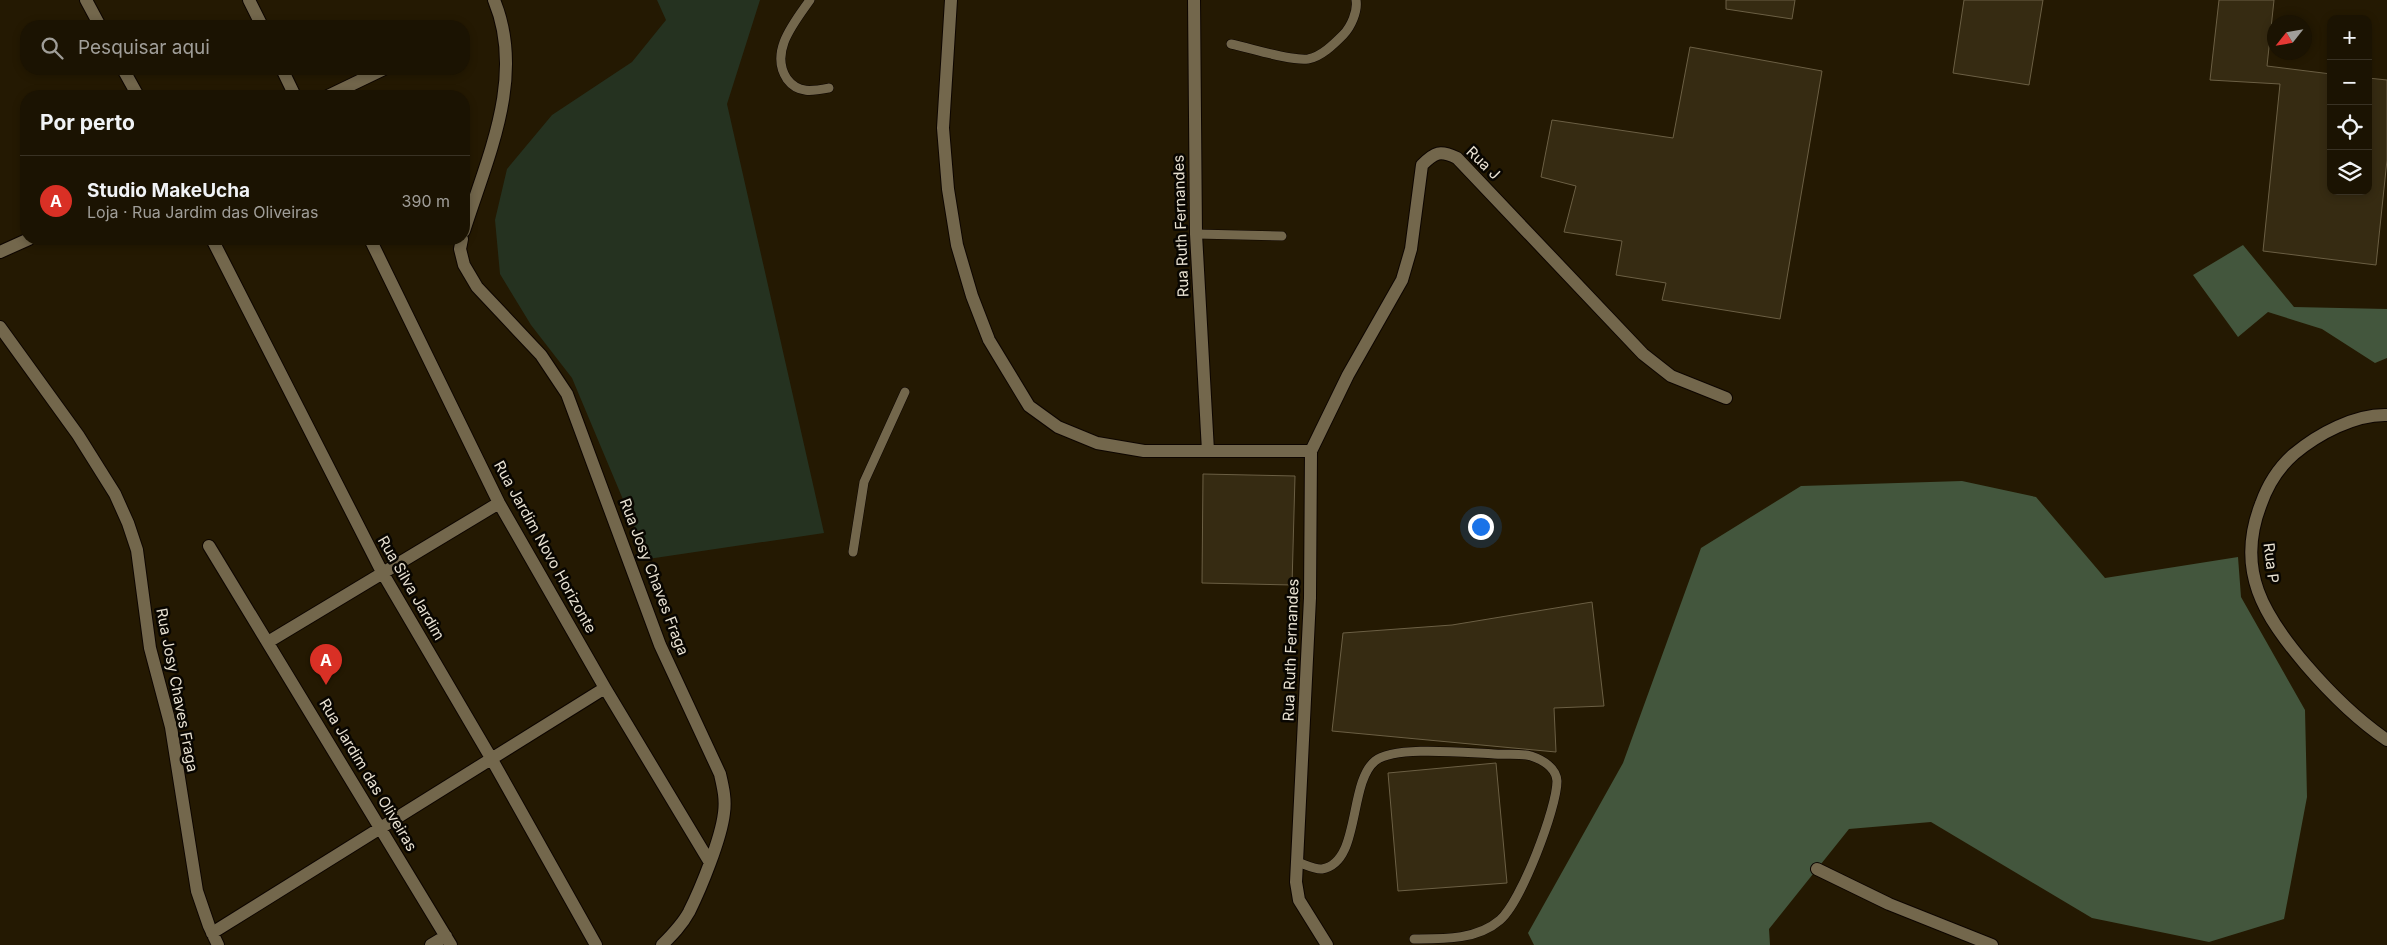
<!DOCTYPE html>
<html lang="pt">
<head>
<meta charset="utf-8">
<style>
	:root { --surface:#1b1302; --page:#241c0c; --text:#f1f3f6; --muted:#a09e99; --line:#393224; --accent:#d93025 }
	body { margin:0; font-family:Inter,sans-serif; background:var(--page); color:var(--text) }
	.controls { position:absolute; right:15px; top:15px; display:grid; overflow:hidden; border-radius:10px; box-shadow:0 2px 8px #0003 }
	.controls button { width:45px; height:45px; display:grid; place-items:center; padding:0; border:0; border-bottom:1px solid var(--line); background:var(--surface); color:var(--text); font:25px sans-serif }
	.compass { position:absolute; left:2267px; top:15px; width:45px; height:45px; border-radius:50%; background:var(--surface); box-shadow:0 2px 8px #0003; rotate:239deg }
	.you { position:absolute; left:1480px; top:526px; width:18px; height:18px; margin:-12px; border:4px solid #fff; border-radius:50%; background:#1a73e8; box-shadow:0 0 0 8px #1a73e833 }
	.badge { display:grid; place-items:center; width:32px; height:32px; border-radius:50%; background:var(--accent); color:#fff; font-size:16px; font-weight:700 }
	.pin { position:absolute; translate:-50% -41px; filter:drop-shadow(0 1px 2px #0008) }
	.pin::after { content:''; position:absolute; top:26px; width:18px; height:15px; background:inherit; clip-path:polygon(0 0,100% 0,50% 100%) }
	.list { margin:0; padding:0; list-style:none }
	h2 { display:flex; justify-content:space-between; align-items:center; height:65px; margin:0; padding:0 20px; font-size:21px }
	h2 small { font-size:16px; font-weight:400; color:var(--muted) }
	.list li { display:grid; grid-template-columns:32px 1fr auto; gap:15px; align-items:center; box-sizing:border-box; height:90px; padding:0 20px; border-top:1px solid var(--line) }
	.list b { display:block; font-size:19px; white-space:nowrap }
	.list p { margin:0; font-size:16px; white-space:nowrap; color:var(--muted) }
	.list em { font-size:16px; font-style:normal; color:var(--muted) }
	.icon { flex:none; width:28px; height:28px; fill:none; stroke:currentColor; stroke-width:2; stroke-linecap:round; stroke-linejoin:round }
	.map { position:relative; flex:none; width:2387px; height:945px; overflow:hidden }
	.search { position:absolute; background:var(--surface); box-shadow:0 2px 8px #0003; left:20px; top:20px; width:450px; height:55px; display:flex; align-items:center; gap:12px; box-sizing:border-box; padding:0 18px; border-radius:20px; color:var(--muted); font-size:19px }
	.panel { position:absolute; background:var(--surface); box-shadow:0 2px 8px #0003; left:20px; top:90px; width:450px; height:155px; border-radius:20px }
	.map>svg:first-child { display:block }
	.green { fill:#253220 }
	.forest { fill:#43563d }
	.building { fill:#362b12; stroke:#6b5f44 }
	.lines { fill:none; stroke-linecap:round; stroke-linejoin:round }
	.service-casing { stroke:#0d0500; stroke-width:10 }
	.minor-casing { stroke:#0d0500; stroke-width:14 }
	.service { stroke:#73674c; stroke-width:9 }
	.minor { stroke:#73674c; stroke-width:12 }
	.labels { text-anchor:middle; stroke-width:5; stroke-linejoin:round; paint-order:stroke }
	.street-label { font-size:15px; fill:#e8e1d2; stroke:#090601 }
</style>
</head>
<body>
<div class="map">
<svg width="2387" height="945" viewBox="0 0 2387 945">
	<rect width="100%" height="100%" fill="#241902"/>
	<!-- green -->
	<path class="green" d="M 657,0 L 760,0 L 727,104 L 824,533 L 648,559 L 572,378 L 531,325 L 500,274 L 495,220 L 507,169 L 552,115 L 632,62 L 666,20 Z"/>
	<!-- forest -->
	<path class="forest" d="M 2243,245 L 2294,307 L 2387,309 L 2387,358 L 2375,363 L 2322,329 L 2268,312 L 2238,337 L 2193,275 Z
		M 1962,481 L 2036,497 L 2105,578 L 2238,557 L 2241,597 L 2305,710 L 2307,797 L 2284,919 L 2209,942 L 2092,918 L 1931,822 L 1849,829 L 1769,929 L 1770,945 L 1534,945 L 1528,933 L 1623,763 L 1701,548 L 1801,486 Z"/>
	<!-- building -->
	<path class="building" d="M 1726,0 L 1795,0 L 1792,19 L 1726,9 Z
		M 1964,0 L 2043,0 L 2029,85 L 1953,73 Z
		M 2219,0 L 2274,0 L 2267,66 L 2331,74 L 2331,191 L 2368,191 L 2368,78 L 2387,80 L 2387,160 L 2376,265 L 2263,251 L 2280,84 L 2210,80 Z
		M 1690,47 L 1822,71 L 1780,319 L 1662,300 L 1666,283 L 1616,275 L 1622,241 L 1564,232 L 1576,186 L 1541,177 L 1552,120 L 1673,138 Z
		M 1203,474 L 1295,476 L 1292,585 L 1202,583 Z
		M 1592,602 L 1604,706 L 1554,708 L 1556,752 L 1332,731 L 1343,633 L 1452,625 Z
		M 1496,763 L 1507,883 L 1398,891 L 1388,773 Z"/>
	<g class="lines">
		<!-- service casing -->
		<g class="service-casing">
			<path id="service" d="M 810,0 C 794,23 769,52 787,79 C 798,94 813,91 829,88
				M 1231,44 C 1251,48 1289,61 1308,59 C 1321,57 1334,44 1343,35 C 1351,27 1358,11 1356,0
				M 1196,234 L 1282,236
				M 853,552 L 864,482 L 905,392
				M 1297,862 C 1304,864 1315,870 1322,869 C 1361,863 1348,783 1375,761 C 1394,745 1468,753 1494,754 C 1505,755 1520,753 1531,756 C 1543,760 1556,768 1557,781 C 1557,808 1521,902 1500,920 C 1477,940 1443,939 1414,939"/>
		</g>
		<!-- minor casing -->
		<g class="minor-casing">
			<path id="minor" d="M 86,0 L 100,26
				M 249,0 L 262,26
				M 951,0 L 943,128 L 948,189 L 957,245 L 972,296 L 989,340 L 1029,406 L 1058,427 L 1097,443 L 1144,451 L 1311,451 L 1310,598 L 1296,882 L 1299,900 L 1327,945
				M 1194,0 L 1196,234 L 1208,451
				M 123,69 L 138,96
				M 282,69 L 295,96
				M 328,96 L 384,69
				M 464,231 C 487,158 526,77 494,0
				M 212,239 L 382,572 L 491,758 L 596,945
				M 370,239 L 499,503 L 605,688 L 709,861
				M 462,239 L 460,249 L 464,265 L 477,287 L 541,355 L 567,394 L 660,645 L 720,774 C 723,787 726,799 724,813 C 721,839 701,888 689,912 C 682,925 672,935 662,945
				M 0,252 L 29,239
				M 0,327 L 78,435 L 115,494 L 128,523 L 137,550 L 150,648 L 171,727 L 197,891 L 209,926 L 218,945
				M 2387,415 C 2355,414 2318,434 2294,454 C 2278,468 2268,484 2261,504 C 2235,570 2264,616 2306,665 C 2331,694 2356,719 2387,740
				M 1311,451 L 1348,375 L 1402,280 L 1411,249 L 1422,165 C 1435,152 1440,150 1457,158 L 1643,354 L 1671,376 L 1726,398
				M 209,546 L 451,945
				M 268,642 L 499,503
				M 1817,869 L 1889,904 L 1992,945
				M 212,933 L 605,688
				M 431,945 L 446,936"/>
		</g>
		<!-- service -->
		<use href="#service" class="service"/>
		<!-- minor -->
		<use href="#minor" class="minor"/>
	</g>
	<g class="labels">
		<!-- street labels -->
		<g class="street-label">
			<text transform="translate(1483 163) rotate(44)" y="5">Rua J</text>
			<text transform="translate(1181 226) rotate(-92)" y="5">Rua Ruth Fernandes</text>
			<text transform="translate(545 547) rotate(61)" y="5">Rua Jardim Novo Horizonte</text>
			<text transform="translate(2271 563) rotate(83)" y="5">Rua P</text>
			<text transform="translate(654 577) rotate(69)" y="5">Rua Josy Chaves Fraga</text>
			<text transform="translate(411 588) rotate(60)" y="5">Rua Silva Jardim</text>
			<text transform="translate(1291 650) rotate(-88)" y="5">Rua Ruth Fernandes</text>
			<text transform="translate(177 690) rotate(79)" y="5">Rua Josy Chaves Fraga</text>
			<text transform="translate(368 775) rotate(59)" y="5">Rua Jardim das Oliveiras</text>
		</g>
	</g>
</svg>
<div class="controls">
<button>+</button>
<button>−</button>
<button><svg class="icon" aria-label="locate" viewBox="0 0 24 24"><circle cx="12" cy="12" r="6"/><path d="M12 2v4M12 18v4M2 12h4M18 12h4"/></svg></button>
<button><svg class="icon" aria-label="layers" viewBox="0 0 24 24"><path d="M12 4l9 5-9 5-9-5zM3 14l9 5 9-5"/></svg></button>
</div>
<svg class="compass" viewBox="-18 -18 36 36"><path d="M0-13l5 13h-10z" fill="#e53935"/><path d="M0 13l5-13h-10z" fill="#a09e99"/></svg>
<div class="you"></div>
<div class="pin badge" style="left:326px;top:685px">A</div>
<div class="search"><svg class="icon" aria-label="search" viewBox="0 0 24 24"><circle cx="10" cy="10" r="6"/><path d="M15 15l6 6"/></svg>Pesquisar aqui</div>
<section class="panel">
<h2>Por perto<small></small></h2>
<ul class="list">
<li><span class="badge">A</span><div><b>Studio MakeUcha</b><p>Loja · Rua Jardim das Oliveiras</p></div><em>390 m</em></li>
</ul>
</section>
</div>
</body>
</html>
